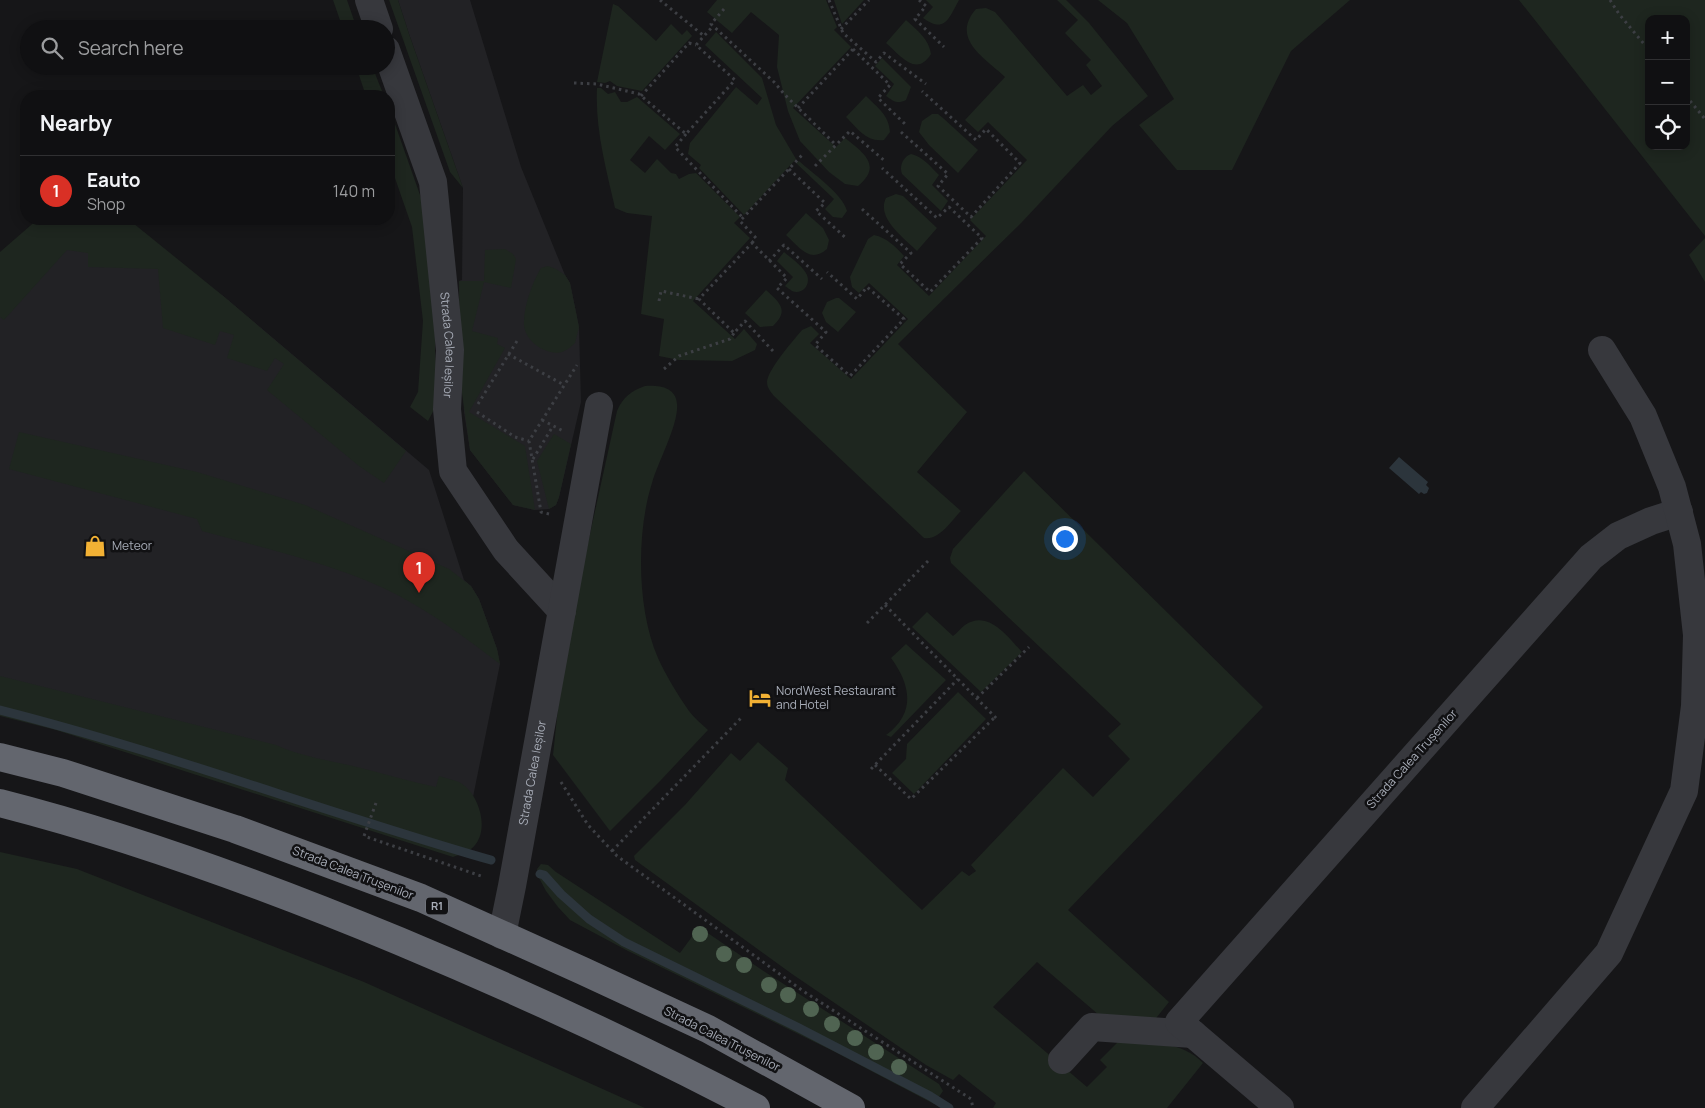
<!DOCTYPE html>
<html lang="en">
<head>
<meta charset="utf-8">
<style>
	:root { --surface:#101012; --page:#1e1e20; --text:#f1f3f6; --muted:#9c9d9f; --line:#303032; --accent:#d93025 }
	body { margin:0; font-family:Manrope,sans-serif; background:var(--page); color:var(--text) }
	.controls { position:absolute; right:15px; top:15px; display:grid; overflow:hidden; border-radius:10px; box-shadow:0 2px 12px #0003 }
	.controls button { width:45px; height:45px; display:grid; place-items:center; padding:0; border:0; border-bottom:1px solid var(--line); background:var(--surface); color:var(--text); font:25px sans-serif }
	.you { position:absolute; left:1064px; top:538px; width:18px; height:18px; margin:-12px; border:4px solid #fff; border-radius:50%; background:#1a73e8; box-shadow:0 0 0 8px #1a73e833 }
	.badge { display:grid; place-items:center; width:32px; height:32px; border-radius:50%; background:var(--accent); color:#fff; font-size:16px; font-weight:700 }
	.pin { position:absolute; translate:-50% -41px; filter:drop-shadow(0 1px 2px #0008) }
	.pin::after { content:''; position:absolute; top:26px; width:18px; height:15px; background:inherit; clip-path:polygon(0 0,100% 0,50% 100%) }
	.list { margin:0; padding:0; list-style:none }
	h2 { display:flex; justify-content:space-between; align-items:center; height:65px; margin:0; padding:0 20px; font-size:21px }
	h2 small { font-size:16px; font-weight:400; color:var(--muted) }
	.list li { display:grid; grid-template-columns:32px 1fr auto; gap:15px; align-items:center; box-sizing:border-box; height:70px; padding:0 20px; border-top:1px solid var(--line) }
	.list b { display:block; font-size:19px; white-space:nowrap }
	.list p { margin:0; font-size:16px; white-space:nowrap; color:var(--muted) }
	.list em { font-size:16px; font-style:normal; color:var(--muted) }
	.icon { flex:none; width:28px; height:28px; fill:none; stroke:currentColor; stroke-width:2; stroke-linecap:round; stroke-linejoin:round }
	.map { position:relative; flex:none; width:1705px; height:1108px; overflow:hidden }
	.search { position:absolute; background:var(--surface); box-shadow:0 2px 12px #0003; left:20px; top:20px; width:375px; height:55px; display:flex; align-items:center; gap:12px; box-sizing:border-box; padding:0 18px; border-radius:28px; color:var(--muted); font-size:19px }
	.panel { position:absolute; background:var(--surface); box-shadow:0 2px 12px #0003; left:20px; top:90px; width:375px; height:135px; border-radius:20px }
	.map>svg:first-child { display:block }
	.built { fill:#222225 }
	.green { fill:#1e261f; fill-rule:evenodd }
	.water { fill:#2c353c }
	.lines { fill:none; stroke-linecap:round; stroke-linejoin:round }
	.stream { stroke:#2c353c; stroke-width:9 }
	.path { stroke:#3d3f44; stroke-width:3; stroke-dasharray:2.5 4; stroke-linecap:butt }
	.minor { stroke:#37383d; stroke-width:28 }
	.highway { stroke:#63666e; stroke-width:28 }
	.tree { fill:#506452 }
	.labels { text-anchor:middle; stroke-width:5; stroke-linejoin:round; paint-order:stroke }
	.shield { fill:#111113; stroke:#7b7e86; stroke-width:1 }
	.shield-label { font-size:11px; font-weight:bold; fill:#a8adb8 }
	.street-label { font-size:12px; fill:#a8adb8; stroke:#111113 }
	.poi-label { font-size:12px; fill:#a8adb8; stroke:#111113; text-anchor:start }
</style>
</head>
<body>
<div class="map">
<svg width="1705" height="1108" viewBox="0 0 1705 1108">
	<rect width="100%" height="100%" fill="#161618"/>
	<!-- built -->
	<path class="built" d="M 398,0 L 470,0 L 521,167 L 565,275 L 570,283 L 579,327 L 581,402 L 559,497 L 556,505 L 549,509 L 535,510 L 513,505 L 470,450 L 464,412 L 459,281 L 462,280 L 463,188 L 409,34 Z
		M 54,241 L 158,269 L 222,295 L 429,470 L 464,580 L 471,586 L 479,599 L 497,649 L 500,664 L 473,797 L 457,831 L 0,684 L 0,296 Z"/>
	<!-- green -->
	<path class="green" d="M 333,0 L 347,0 L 357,29 L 343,29 Z
		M 389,0 L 398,0 L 409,34 L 463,188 L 450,172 Z
		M 717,0 L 826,0 L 837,27 L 834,30 L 851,47 L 793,108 L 836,147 L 845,138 C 863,152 883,166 858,186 L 845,184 L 829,172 L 800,141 L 788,111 L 777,67 L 779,35 L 751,12 L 732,33 L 707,12 Z
		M 834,0 L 864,0 L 842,24 Z
		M 926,0 L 959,0 C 949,18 945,34 923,18 L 933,7 Z
		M 1057,0 L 1066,0 L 1089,23 L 1148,96 L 1112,126 L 1022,222 L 898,344 L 967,412 L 917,472 L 961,511 C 951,521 939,541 924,538 L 774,396 C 771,392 767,388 767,382 C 768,369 793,341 802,330 L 811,326 L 819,334 L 810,343 L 851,379 L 908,319 L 869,283 L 859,293 L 852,287 L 850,277 L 868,239 L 874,235 C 887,238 895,246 904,256 L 897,265 L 929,296 L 986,236 L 970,220 L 1027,160 L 988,122 L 978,132 L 965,120 L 1005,77 C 985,58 950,39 976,9 L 986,8 L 995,12 L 1067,96 L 1083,85 L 1091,95 L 1102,86 L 1086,65 L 1091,60 L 1065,33 L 1078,20 Z
		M 1098,0 L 1350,0 L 1291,51 L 1232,170 L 1177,170 L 1139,125 L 1174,99 L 1127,23 Z
		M 1519,0 L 1705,0 L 1705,236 ZM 1649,19 L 1686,19 L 1686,146 L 1649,146 Z
		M 613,4 L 618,6 L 656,41 L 671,24 L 682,35 L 687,30 L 692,36 L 642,91 L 617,86 L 610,81 L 605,83 L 597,82 Z
		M 906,20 C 917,30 929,39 931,54 C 916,78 900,55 886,43 Z
		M 716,32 L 762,78 L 776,125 L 796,159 L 744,215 L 699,168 L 701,165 L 688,154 L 690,143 L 736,87 L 757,105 L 762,98 L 705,45 Z
		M 882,58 L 911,87 L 906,100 C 898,104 894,102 886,96 L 894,84 L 875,66 Z
		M 356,66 L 372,66 L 384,96 L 366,96 Z
		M 597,88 L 601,88 L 608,94 L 615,92 L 621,102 L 627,102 L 637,97 L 680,134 L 665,150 L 649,136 L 630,160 L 645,173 L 657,159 L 671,173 L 676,174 L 679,179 L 689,174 L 696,173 L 740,217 L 734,223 L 750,238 L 693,301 L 735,339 L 744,329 L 757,344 L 755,350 L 732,361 L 679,360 L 659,356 L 664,319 L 641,314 L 652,216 L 627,213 L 615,208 C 606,168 595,129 597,88 Z
		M 866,96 C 877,107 889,115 890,132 L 884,140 C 866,142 858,129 846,117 Z
		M 389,107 L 426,212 L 436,280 L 435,352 L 439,400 L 428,421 L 410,407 L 418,392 L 423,321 L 412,227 L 389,161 Z
		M 932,114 L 938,114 L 943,118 L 978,150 L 958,173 L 929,145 L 919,132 L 922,121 Z
		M 911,154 C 922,156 931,167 939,175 L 932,185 L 948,201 L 941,211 L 902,174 C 899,166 903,157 911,154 Z
		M 799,161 C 812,173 843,194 847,211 L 842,218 L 833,217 L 825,209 L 834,199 L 796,163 Z
		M 896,194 L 903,196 L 937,228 L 917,251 C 904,238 876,218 886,198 Z
		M 806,213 L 823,228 L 829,240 L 827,249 C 810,264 799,247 786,235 Z
		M 38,219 L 128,219 L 222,295 L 406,451 L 384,483 L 359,466 L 267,390 L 284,364 L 275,358 L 267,371 L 227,358 L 234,335 L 220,331 L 215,345 L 163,328 L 158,269 L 88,267 L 88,253 L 67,250 L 4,320 L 0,317 L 0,252 Z
		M 1705,238 L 1705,282 L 1689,255 Z
		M 505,249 L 513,254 L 516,259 L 511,288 L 484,282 L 472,331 L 498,338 L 497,344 L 505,348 L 469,412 L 525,446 L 535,510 L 513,505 L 470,450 L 460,379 L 459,281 L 484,281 L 485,250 Z
		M 784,252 C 791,258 803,266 807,275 C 811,285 802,295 792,291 C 791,290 785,286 785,286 L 793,277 L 777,261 Z
		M 548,266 L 556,269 L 565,275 L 570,283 L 579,327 L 575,343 C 571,347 567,350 562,352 C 546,356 525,341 524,325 C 523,308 532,283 541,268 Z
		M 766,290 C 779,302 790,310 773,326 L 760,327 L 745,313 Z
		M 836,298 L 839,298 L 856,312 L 838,332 L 826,322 L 822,313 L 827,302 Z
		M 645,386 C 659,385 676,387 677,404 C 679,424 658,462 652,483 C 636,533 637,610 658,658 C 665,674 679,697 689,711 C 694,718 702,724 708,730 L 661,780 L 610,831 L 553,755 L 558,708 L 579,584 L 617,411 C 623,397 631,391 645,386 Z
		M 19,432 L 197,472 L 305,505 L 449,569 L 471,586 L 479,599 L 497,649 L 500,664 C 458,632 415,600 365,580 C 313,559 256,546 202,531 L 197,519 L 9,469 Z
		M 554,434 L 571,444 L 559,497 L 556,505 L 549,509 L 537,461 Z
		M 1024,471 L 1263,707 L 1068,910 L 1169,1002 L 1153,1022 L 1099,1015 L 1037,962 L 993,1007 L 1087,1087 L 1107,1067 L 1100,1060 L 1120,1040 C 1147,1042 1183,1041 1203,1063 L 1167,1108 L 993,1108 L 996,1103 L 959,1074 L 953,1080 L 926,1065 L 792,974 L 635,860 L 634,856 L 685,805 L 731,753 L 740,761 L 758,742 L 788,768 L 785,780 L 922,910 L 962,871 L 969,876 L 976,871 L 971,865 L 1063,768 L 1093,797 L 1130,759 L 1108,736 L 1121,724 L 951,563 L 950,558 L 953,549 Z
		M 927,612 L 953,636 C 957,633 961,628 965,625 C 988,609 1008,637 1022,652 L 981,692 L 912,627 Z
		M 906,644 L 946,680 L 891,737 L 886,735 C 916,713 911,685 891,658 Z
		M 0,676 L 276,745 C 304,758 335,761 365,769 C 389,775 412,782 436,787 L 439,776 C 448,779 458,780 465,786 C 481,800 490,834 471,849 C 466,853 458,855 453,857 L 56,730 L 0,716 Z
		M 958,692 L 986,719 L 914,794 L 892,773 L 906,759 L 907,744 Z
		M 0,852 L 77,869 L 364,982 L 645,1108 L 0,1108 Z
		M 541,864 L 548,865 L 556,872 L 680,953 L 699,927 L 762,970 L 939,1084 L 943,1091 L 934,1104 L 833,1051 L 628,951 L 570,920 L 558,907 L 546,891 L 538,876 L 537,869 Z"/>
	<!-- water -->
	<path class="water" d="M 1399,457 L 1428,482 L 1426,485 L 1429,488 L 1427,493 L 1424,494 L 1421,492 L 1419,494 L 1389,468 Z"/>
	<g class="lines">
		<!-- stream -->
		<path class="stream" d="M 0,710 C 166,752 326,813 491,860
			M 540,874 L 544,875 L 561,894 L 589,919 L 624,942 L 799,1028 L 930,1096 L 949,1108"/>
		<!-- path -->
		<path class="path" d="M 660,0 L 704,36
			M 829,0 L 843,33 L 876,62 L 884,53 L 926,84
			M 919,0 L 926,6 L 915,19 L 944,47
			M 1610,0 L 1619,14 L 1649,50
			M 724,9 L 711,24 L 774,82 L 785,95 L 836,145
			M 841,29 L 869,0
			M 853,49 L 890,85 L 878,98 L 905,124
			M 574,83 L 597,84 L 639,94 L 686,134 L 735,80 L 696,45 L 713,26
			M 641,96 L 689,43 L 696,45
			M 1686,96 L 1705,119
			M 798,108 L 854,48
			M 901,132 L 948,174 L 938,186 L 971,217 L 1020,163 L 986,129 L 976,140 L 922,91
			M 686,134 L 675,147 L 743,218
			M 815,166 L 850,131 L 886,162
			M 789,169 L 825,203 L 816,211 L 847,239
			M 862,209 L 911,253 L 900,264 L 930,292 L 982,238 L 949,207 L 937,218 L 882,168
			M 752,243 L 756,238 L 740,221 L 803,154
			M 769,261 L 784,245 L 822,279
			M 659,301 L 661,291 L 699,299
			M 773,351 L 745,321 L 734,333 L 699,299 L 752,243 L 787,278 L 777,288 L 826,332 L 815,345 L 850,376 L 904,319 L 867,287 L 857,299 L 827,272
			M 508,354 L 564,385
			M 664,369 L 679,356 L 730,339 L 734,333
			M 478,404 L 517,341
			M 477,412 L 515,437 L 529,441
			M 542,420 L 565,432
			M 533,459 L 553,426
			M 549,514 L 541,512 L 529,441 L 577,365
			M 885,605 L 997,719
			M 867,623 L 929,560
			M 977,698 L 1029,647
			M 875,765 L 911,799 L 995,717
			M 871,769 L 958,679
			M 561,782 L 588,825 L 617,856 L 803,991 L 971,1099 L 973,1108
			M 376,803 L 364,836 L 484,877
			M 612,851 L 743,716"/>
		<!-- minor -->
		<g class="minor">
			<path d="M 369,0 L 379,29"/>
			<path id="s1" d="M 386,50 L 433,182 L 450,350 L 447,409 L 453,471 L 506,550 L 562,611"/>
			<path id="s2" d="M 502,935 L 512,886 L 599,406"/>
			<path d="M 1062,1060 L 1092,1027 L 1193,1034"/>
			<path d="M 1280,1108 L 1179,1022 L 1591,557 L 1618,536 L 1651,521 L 1679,512"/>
			<path d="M 1475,1108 L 1609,953 L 1684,791 L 1695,706 L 1697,635 L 1687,544 L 1672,487 L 1643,416 L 1602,350"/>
		</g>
		<!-- highway -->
		<path class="highway" d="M 0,757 L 63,773 L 235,829 L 421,898 L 583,971 L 708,1029 L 851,1108
			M 0,803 C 137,838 269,887 399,941 C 521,992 640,1047 756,1108"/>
	</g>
	<!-- trees -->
	<g class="tree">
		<circle cx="700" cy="934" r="8"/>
		<circle cx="724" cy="954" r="8"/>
		<circle cx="744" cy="965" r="8"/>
		<circle cx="769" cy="985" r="8"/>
		<circle cx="788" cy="995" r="8"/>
		<circle cx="811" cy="1009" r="8"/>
		<circle cx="832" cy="1024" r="8"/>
		<circle cx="855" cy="1038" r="8"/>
		<circle cx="876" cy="1052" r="8"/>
		<circle cx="899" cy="1067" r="8"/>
	</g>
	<!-- icons -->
	<defs>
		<g id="shop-bare" transform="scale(1.725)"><path d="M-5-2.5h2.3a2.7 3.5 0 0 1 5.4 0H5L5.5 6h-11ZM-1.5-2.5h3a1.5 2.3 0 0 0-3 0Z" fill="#f2b134" stroke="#111113" stroke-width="2.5" paint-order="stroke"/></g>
		<g id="hotel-bare" transform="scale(1.725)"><path d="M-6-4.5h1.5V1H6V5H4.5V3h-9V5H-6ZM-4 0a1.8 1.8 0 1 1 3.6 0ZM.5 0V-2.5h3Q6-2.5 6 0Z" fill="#f2b134" stroke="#111113" stroke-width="2.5" paint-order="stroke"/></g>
	</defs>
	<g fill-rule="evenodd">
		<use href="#shop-bare" x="95" y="546"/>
		<use href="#hotel-bare" x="760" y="698"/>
	</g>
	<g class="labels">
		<!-- shield labels -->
		<rect class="shield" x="426" y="897.5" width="22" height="17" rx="4"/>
		<g class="shield-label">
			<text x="437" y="910">R1</text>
		</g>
		<!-- street labels -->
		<g class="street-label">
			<text dy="4" stroke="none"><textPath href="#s1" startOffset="304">Strada Calea Ieșilor</textPath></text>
			<text transform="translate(1412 759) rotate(-48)" y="4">Strada Calea Trușenilor</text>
			<text dy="4" stroke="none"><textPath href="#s2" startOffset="165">Strada Calea Ieșilor</textPath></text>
			<text transform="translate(353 873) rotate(21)" y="4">Strada Calea Trușenilor</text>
			<text transform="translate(722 1039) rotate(27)" y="4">Strada Calea Trușenilor</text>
		</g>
		<!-- poi labels -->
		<g class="poi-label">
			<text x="112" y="550">Meteor</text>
			<text x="776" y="695">NordWest Restaurant<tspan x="776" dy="14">and Hotel</tspan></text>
		</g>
	</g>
</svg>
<div class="controls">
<button>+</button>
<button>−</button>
<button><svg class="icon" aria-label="locate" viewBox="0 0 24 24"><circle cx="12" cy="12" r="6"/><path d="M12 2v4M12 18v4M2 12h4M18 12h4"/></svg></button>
</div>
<div class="you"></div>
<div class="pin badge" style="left:419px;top:593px">1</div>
<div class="search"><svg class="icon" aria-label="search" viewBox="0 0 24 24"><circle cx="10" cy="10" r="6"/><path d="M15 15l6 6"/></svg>Search here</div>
<section class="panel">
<h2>Nearby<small></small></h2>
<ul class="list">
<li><span class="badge">1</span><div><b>Eauto</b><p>Shop</p></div><em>140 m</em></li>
</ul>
</section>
</div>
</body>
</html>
